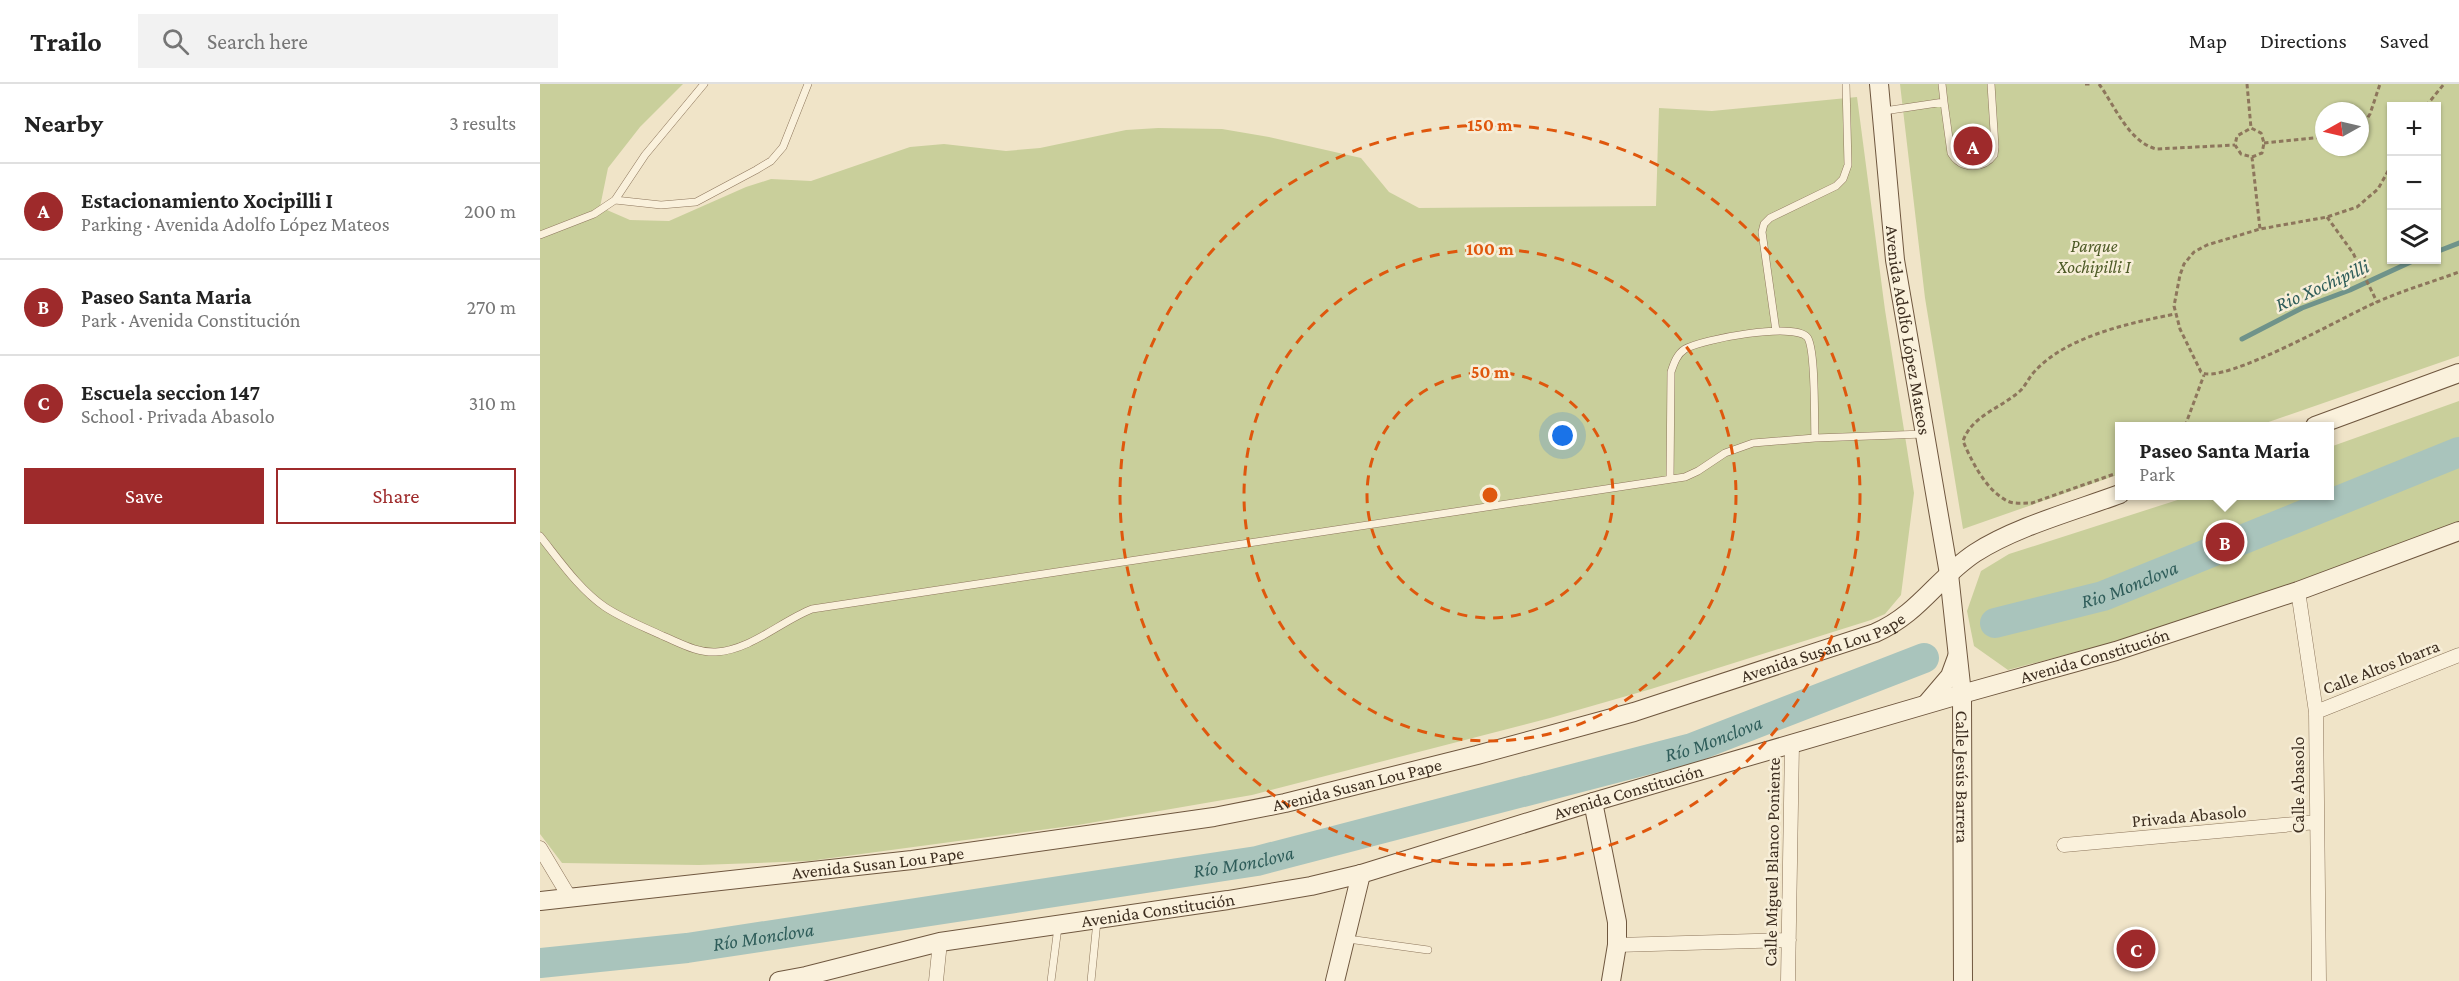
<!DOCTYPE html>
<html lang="en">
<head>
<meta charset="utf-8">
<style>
	:root { --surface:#fff; --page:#f2f2f2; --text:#222; --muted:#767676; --line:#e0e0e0; --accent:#9e2a2b }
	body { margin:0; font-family:"Crimson Pro",serif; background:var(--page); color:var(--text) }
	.controls { position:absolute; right:18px; top:18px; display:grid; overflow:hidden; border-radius:0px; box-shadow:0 2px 4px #0004 }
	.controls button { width:54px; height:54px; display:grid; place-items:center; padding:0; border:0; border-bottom:2px solid var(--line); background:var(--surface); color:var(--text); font:30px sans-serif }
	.compass { position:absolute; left:1775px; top:18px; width:54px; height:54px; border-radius:50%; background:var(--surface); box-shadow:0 2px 4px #0004; rotate:262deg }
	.you { position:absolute; left:1023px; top:352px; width:21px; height:21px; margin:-15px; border:4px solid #fff; border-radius:50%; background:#1a73e8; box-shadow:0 0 0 9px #1a73e833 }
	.badge { display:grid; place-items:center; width:39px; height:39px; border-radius:50%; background:var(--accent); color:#fff; font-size:20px; font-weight:700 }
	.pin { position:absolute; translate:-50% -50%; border:3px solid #fff; box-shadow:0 2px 6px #0006 }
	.popup { position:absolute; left:1575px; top:338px; width:219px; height:78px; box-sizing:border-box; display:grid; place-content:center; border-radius:0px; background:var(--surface); filter:drop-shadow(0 2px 4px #0005); font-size:20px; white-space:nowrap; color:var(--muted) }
	.popup b { font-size:22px; color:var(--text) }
	.popup::after { content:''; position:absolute; left:50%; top:100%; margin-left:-12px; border:12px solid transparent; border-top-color:var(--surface) }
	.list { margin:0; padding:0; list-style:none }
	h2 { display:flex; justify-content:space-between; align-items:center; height:78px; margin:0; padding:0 24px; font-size:26px }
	h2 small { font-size:20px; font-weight:400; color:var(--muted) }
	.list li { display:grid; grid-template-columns:39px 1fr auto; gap:18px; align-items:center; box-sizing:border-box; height:96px; padding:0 24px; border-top:2px solid var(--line) }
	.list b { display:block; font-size:22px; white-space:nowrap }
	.list p { margin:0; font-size:20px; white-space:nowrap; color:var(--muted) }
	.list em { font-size:20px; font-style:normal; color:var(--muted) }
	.actions { display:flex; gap:12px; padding:18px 24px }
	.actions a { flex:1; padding:14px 0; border:2px solid var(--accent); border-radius:0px; text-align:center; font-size:21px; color:var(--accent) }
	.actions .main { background:var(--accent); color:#fff }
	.icon { flex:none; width:33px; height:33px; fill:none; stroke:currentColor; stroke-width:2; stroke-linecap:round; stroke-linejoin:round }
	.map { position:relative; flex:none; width:1919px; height:897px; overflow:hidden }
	header { display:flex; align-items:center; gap:36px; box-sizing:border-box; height:84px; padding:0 30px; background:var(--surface); border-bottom:2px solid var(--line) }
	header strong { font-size:28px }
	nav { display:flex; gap:33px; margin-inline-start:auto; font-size:21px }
	.search { width:420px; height:54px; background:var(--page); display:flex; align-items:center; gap:15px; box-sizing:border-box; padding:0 21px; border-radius:0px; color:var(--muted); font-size:22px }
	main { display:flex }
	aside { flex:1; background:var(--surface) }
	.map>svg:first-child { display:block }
	.green { fill:#c9cf9b; fill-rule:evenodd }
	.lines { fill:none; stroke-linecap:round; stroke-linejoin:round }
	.stream { stroke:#6f938a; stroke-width:5 }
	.river { stroke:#a9c4bc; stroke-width:30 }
	.lane-casing { stroke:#8d765c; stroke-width:8 }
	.street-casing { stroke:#8d765c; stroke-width:15 }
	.secondary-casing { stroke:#6f573f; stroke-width:20 }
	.path { stroke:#8d765c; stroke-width:3; stroke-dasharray:4.5 3; stroke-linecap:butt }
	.lane { stroke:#faf1dc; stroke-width:7 }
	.street { stroke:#faf1dc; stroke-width:14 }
	.secondary { stroke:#faf1dc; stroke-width:18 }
	.ring { fill:none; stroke:#df570d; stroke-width:3; stroke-dasharray:10 8 }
	.labels { text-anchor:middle; stroke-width:5; stroke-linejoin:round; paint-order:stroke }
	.park-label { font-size:18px; font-style:italic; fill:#4d5a26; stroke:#f7eed8 }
	.street-label { font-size:18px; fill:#3d2e20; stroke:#f7eed8 }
	.water-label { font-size:20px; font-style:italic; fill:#2f5d5a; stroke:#f7eed8 }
	.centre { fill:#df570d; stroke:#f7eed8; stroke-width:3 }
	.ring-label { font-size:18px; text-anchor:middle; font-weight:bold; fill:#df570d; stroke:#f7eed8; stroke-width:5; stroke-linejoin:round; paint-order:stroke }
</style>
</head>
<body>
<header>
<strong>Trailo</strong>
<div class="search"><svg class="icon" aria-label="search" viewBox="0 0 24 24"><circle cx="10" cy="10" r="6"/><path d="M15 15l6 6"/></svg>Search here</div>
<nav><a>Map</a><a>Directions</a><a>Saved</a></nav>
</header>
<main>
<aside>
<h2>Nearby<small>3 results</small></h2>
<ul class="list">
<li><span class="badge">A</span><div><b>Estacionamiento Xocipilli I</b><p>Parking · Avenida Adolfo López Mateos</p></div><em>200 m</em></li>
<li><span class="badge">B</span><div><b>Paseo Santa Maria</b><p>Park · Avenida Constitución</p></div><em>270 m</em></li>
<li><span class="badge">C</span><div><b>Escuela seccion 147</b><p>School · Privada Abasolo</p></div><em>310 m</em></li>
</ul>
<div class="actions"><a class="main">Save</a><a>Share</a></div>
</aside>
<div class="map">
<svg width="1919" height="897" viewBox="0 0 1919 897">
	<rect width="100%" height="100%" fill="#f0e4c8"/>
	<!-- green -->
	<path class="green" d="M 0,0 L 143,0 L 100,43 L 68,84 L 60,123 L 90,136 L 129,137 L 206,103 L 231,95 L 271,97 L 370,63 L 404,60 L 466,67 L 500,64 L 586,46 L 618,44 L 682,45 L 729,53 L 821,74 L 849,108 L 879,124 L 1116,122 L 1119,24 L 1172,27 L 1317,13 L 1345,226 L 1374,409 L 1361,511 L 1345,530 L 1331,536 L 1111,605 L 1010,634 L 712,711 L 538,741 L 269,777 L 159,781 L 22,779 L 0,750 Z
		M 1360,0 L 1919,0 L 1919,272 L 1717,342 L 1580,342 L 1580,390 L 1423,445 L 1385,214 ZM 1852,22 L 1896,22 L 1896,176 L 1852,176 ZM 1784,27 L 1820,27 L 1820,63 L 1784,63 Z
		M 1919,317 L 1919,438 L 1730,507 L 1589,554 L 1468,586 L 1434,562 L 1427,527 L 1441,487 L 1469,470 L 1650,412 L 1790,412 L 1790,363 Z"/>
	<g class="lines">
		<!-- stream -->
		<path class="stream" d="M 1896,168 L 1919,159
			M 1702,255 L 1762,224 L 1810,206 L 1875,176"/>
		<!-- river -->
		<g class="river">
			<path id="s1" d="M 1455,539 L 1563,512 L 1919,368"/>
			<path id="s2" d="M 0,879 L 147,864 L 717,777 L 1152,664 L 1384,574"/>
		</g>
		<!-- lane casing -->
		<g class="lane-casing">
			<path id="lane" d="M 1404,18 L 1411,69 C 1421,86 1443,86 1454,71 L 1455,63 L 1451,0
				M 1344,27 L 1404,18 L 1402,0
				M 75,116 L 121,121 L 156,118 L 216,86 L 231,77 L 243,63 L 268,0
				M 0,151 L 54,130 L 75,116 L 105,71 L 164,0
				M 1236,247 L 1222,148 L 1224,140 L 1230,134 L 1296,102 L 1303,95 L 1308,81 L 1306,0
				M 1130,395 L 1131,288 C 1134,279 1137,270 1145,265 C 1162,255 1254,238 1267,253 C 1276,263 1274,337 1275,354
				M 0,452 C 20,477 39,505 65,523 C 83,535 104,543 123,552 C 140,559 157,569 176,568 C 211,566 241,537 272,525 L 1145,393 L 1158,387 L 1185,369 L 1213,359 L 1275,354 L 1384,350
				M 808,855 L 888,866
				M 511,897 L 518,843
				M 551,897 L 557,837"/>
		</g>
		<!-- street casing -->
		<g class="street-casing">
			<path id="street" d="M 1758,507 L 1776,628 L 1779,897
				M 1776,628 L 1919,571
				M 1524,761 L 1777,738
				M 0,764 L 30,814
				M 1077,861 L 1249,856
				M 396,897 L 400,858
				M 1248,897 L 1252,660"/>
		</g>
		<!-- secondary casing -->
		<g class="secondary-casing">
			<g id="secondary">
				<path id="s3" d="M 1339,0 L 1355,176 L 1409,490 L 1422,610 L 1423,897"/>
				<path d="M 1775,342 L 1919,289"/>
				<path d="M 1387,619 L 1410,592 L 1417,573"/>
				<path d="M 1053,718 L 1077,838 L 1077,861 L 1071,897"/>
				<path id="s4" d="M 0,817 L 372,776 L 674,733 L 745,719 L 937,671 L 1094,628 L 1335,549 C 1379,530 1397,494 1435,469 C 1475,443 1534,427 1580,410"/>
				<path id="s5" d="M 239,897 L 266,892 L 400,858 L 688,816 L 771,802 L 821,790 L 1053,718 L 1422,610 L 1576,567 L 1758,507 L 1919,447"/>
				<path d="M 795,897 L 821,790"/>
			</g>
		</g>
		<!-- path -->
		<path class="path" d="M 1545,0 L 1551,0
			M 1559,0 C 1575,22 1588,57 1616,65 L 1695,61
			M 1707,0 L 1711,44
			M 1886,22 L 1904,0
			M 1820,46 L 1830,30 L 1840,0
			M 1724,59 L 1784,53
			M 1712,73 L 1722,69 L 1724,59 L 1721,49 L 1711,44 L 1697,52 L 1695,61 L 1701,70 L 1712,73 L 1720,145
			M 1852,80 L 1838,105 L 1817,123 L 1787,133 L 1720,145 L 1667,161 L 1654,168 L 1644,180 L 1640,191 L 1634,222 L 1640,245 L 1661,288 C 1681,303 1810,229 1837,218 C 1864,206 1892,198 1919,188
			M 1787,133 L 1813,169 L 1837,218
			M 1645,342 L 1664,291
			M 1580,388 L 1492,419 C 1483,419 1472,421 1464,415 C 1445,404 1431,376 1423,357 C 1432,331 1462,324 1481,306 C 1486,301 1489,293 1495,287 C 1527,252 1590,239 1635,230"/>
		<!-- lane -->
		<use href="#lane" class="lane"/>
		<!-- street -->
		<use href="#street" class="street"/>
		<!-- secondary -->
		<use href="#secondary" class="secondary"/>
	</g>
	<!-- distance rings -->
	<g class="ring">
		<circle cx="950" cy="411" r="123"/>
		<circle cx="950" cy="411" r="246"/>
		<circle cx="950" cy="411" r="370"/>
	</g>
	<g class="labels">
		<!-- park labels -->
		<g class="park-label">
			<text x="1554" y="168">Parque<tspan x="1554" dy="21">Xochipilli I</tspan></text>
		</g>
		<!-- street labels -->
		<g class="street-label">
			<text dy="6" stroke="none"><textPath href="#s3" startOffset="248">Avenida Adolfo López Mateos</textPath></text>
			<text dy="6" stroke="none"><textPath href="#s4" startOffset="1312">Avenida Susan Lou Pape</textPath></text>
			<text dy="6" stroke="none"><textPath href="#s5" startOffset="1358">Avenida Constitución</textPath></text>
			<text transform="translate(1841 583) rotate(-21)" y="6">Calle Altos Ibarra</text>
			<text dy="6" stroke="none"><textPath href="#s3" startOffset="699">Calle Jesús Barrera</textPath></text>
			<text dy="6" stroke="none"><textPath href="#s4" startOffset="826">Avenida Susan Lou Pape</textPath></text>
			<text transform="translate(1758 701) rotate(-90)" y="6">Calle Abasolo</text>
			<text dy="6" stroke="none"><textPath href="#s5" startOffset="872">Avenida Constitución</textPath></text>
			<text transform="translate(1649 732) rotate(-5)" y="6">Privada Abasolo</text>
			<text transform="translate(1232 778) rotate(-89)" y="6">Calle Miguel Blanco Poniente</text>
			<text dy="6" stroke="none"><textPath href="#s4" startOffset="340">Avenida Susan Lou Pape</textPath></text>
			<text dy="6" stroke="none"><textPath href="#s5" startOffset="386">Avenida Constitución</textPath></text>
		</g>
		<!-- water labels -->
		<g class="water-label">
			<text transform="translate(1782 201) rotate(-24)" y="7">Rio Xochipilli</text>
			<text dy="7" stroke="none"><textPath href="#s1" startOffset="140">Rio Monclova</textPath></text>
			<text dy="7" stroke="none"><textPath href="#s2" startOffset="1197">Río Monclova</textPath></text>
			<text dy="7" stroke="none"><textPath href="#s2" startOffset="711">Río Monclova</textPath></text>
			<text dy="7" stroke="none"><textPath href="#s2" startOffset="225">Río Monclova</textPath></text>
		</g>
	</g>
	<circle cx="950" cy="411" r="9" class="centre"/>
	<g class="ring-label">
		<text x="950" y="47">150 m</text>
		<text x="950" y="171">100 m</text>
		<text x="950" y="294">50 m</text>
	</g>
</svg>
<div class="controls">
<button>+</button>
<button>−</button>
<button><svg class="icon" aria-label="layers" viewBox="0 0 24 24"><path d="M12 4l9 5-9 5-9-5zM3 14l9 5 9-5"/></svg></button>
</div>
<svg class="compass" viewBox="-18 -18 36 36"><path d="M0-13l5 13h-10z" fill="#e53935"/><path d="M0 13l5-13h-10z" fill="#767676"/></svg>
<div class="you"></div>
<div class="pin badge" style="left:1433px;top:62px">A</div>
<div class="pin badge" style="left:1685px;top:458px">B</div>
<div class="popup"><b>Paseo Santa Maria</b>Park</div>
<div class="pin badge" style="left:1596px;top:865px">C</div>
</div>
</main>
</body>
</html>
